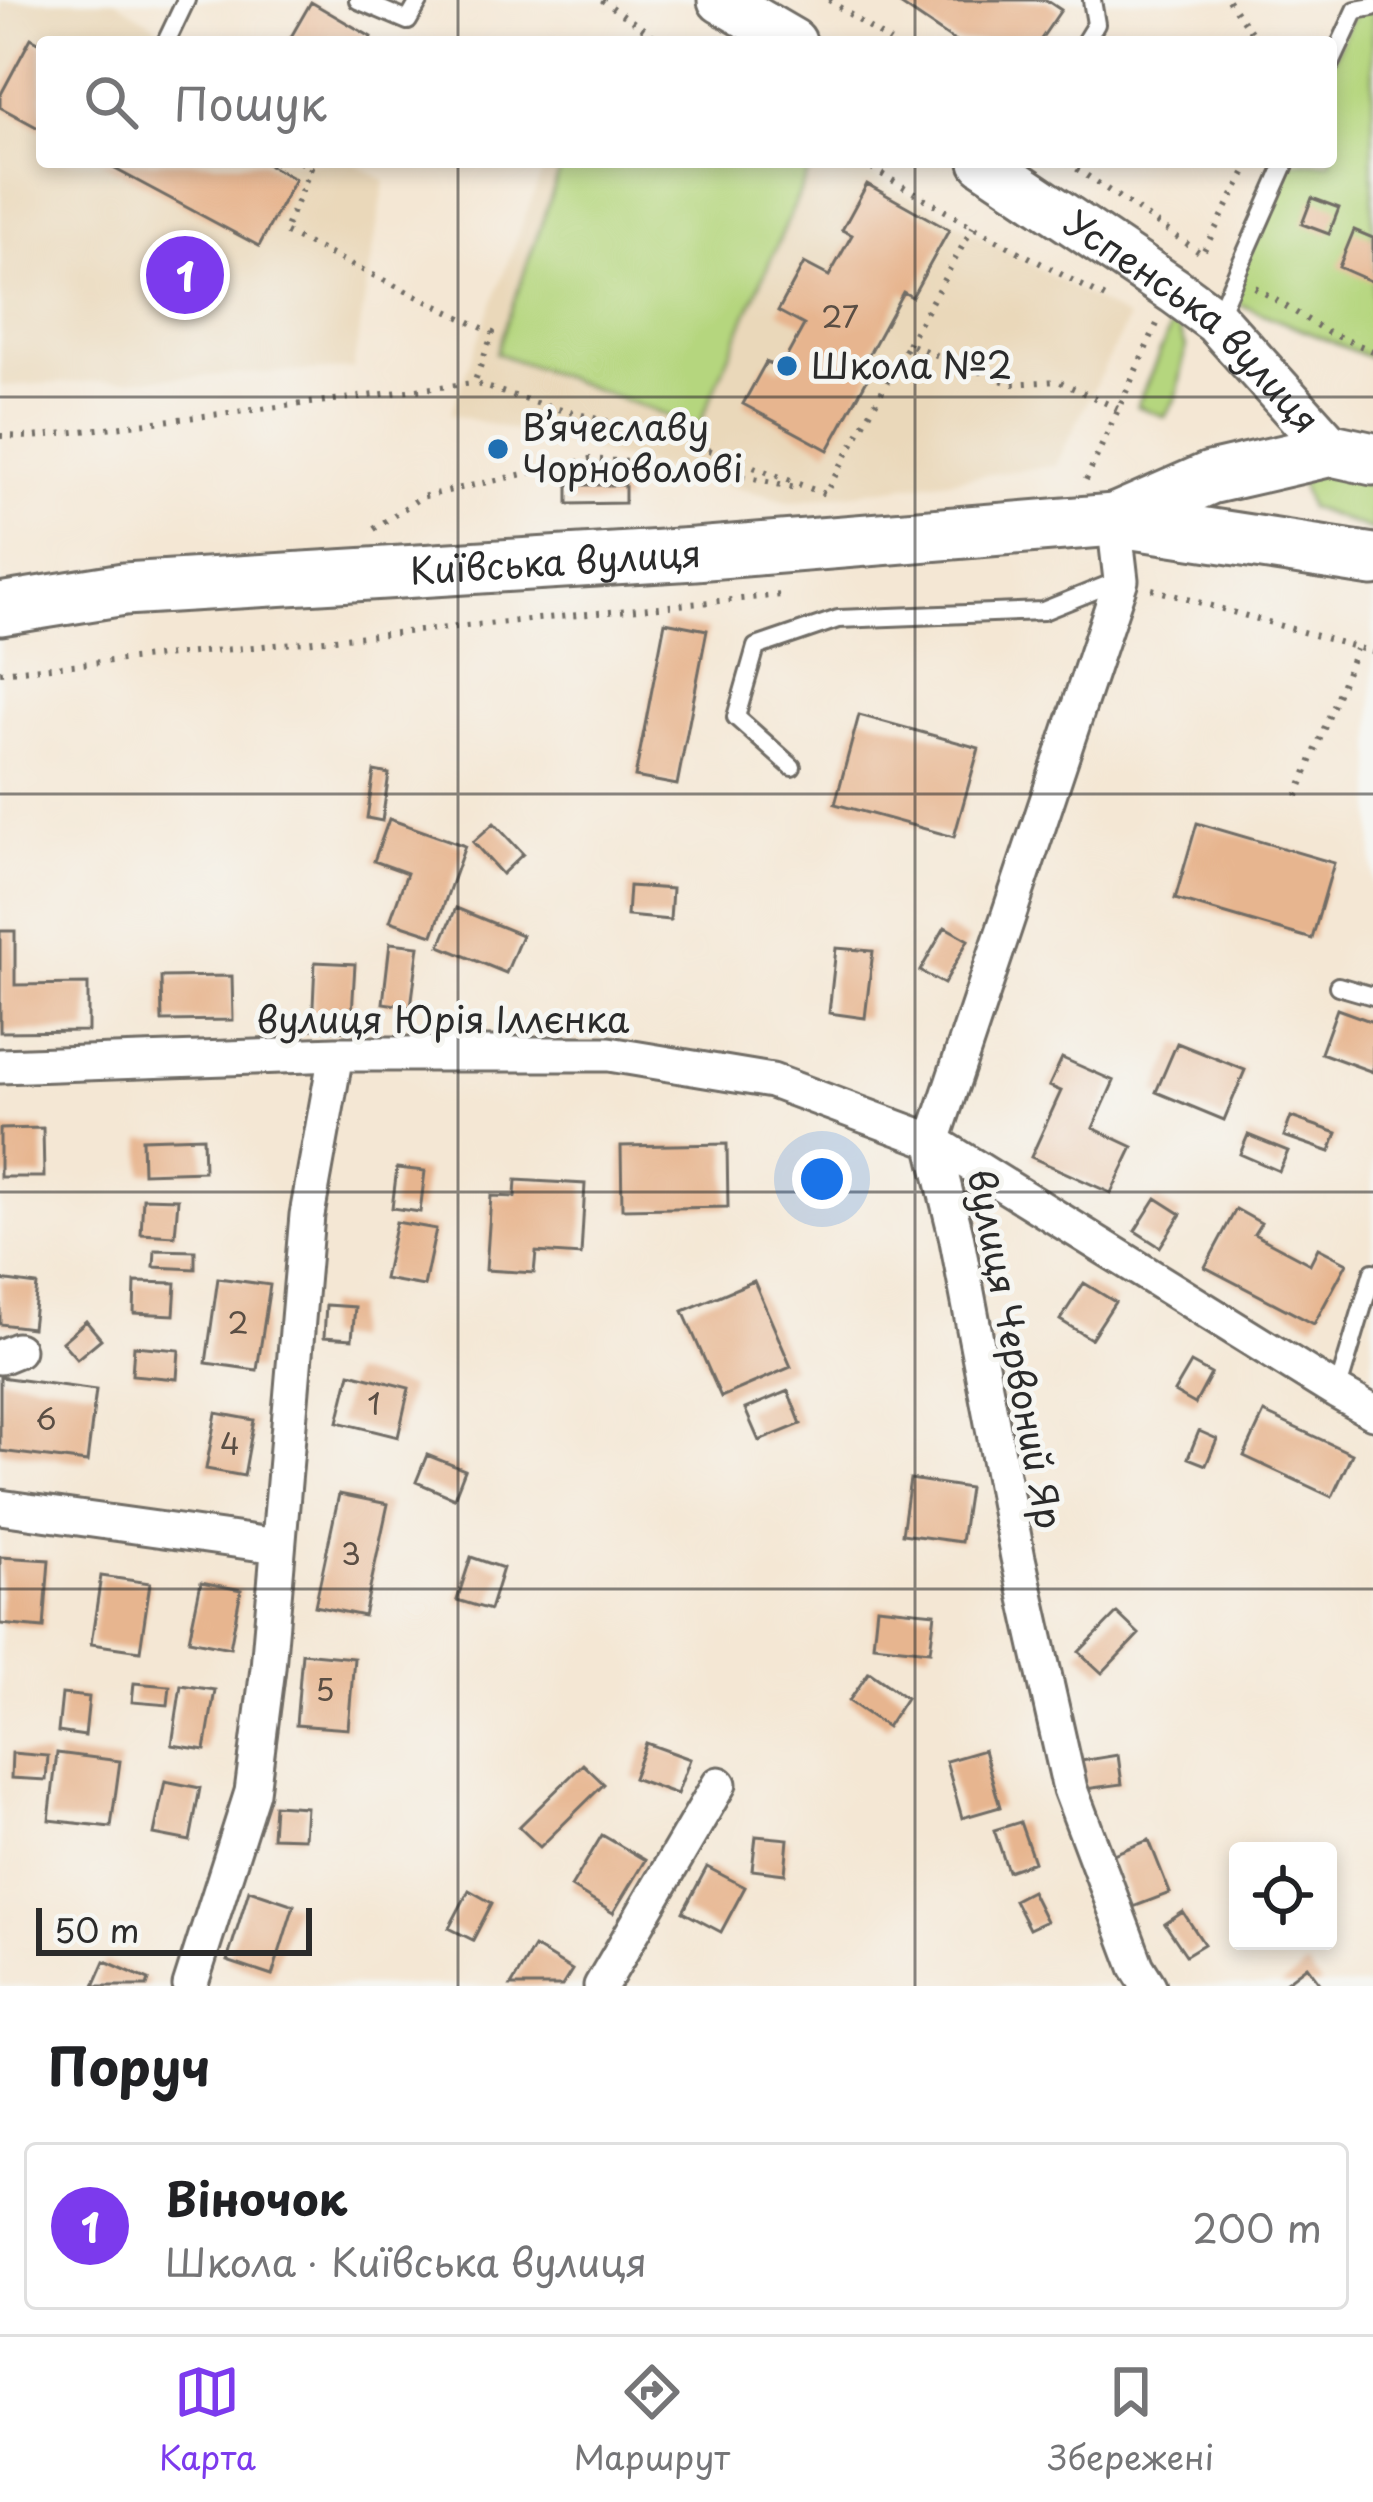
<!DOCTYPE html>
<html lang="uk">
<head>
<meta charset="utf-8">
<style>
	:root { --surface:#fff; --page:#f6f6f6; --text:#202124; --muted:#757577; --line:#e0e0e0; --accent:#7c3aed }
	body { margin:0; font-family:"Playpen Sans",sans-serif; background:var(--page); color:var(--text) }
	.controls { position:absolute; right:36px; bottom:36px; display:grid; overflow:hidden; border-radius:12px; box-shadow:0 6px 18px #0003 }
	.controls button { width:108px; height:108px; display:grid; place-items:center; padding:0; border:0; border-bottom:3px solid var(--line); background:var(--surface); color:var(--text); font:60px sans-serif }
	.scale { position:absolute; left:36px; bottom:30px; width:276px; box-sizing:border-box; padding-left:12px; border:6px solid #2b2b2b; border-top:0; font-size:33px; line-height:42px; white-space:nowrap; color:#2b2b2b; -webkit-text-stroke:9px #f6f6f2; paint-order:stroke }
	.you { position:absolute; left:822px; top:1179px; width:42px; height:42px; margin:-30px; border:9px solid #fff; border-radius:50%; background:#1a73e8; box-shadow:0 0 0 18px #1a73e833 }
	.badge { display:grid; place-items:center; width:78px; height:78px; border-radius:50%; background:var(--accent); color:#fff; font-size:39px; font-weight:700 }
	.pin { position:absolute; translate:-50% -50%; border:6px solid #fff; box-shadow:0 3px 12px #0006 }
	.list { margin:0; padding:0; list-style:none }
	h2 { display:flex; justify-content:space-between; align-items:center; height:156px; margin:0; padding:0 48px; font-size:51px }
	h2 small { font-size:39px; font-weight:400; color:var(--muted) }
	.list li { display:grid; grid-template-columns:78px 1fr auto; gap:36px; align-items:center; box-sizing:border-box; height:168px; margin:0 24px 24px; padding:0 24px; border:3px solid var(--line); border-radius:12px }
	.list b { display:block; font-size:45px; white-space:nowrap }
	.list p { margin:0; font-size:39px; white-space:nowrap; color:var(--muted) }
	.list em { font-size:39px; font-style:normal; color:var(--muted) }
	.icon { flex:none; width:66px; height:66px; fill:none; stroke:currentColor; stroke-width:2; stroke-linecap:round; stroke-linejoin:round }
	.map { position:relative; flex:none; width:1373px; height:1986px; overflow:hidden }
	.search { position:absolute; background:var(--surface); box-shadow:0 6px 18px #0003; left:36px; right:36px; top:36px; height:132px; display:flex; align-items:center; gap:30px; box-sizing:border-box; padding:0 42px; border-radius:12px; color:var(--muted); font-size:45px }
	.sheet { height:348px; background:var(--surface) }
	nav { display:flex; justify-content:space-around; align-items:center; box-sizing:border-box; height:168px; border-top:3px solid var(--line); background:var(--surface); font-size:33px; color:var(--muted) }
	nav a { display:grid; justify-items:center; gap:6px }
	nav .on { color:var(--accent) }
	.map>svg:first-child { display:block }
	.built { fill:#ead8ba }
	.green { fill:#b5d67e; stroke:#708054; stroke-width:3 }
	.building { fill:#e7b58f }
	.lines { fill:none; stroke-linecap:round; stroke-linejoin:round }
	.lane-casing { stroke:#716d66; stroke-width:22 }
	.street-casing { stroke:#716d66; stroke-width:39 }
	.secondary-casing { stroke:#716d66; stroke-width:51 }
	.primary-casing { stroke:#716d66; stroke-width:57 }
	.path { stroke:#716d66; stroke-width:6; stroke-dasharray:3 9; stroke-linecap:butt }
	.lane { stroke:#fff; stroke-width:16 }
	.street { stroke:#fff; stroke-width:33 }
	.secondary { stroke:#fff; stroke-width:45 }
	.primary { stroke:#fff; stroke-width:51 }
	.grid { fill:none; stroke:#2b2b2b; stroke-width:3; stroke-opacity:0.55 }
	.poi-dot { fill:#1f6fb2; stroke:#f6f6f2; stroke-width:4.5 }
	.labels { text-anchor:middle; stroke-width:10; stroke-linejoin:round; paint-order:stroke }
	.number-label { font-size:30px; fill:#5a4e44 }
	.street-label { font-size:36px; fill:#2b2b2b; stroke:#f6f6f2 }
	.poi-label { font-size:36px; fill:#2b2b2b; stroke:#f6f6f2; text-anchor:start }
</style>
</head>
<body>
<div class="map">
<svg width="1373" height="1986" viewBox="0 0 1373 1986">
	<rect width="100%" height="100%" fill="#f6f6f2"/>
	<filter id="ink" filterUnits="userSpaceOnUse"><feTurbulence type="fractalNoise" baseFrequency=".00833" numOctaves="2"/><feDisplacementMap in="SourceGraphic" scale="24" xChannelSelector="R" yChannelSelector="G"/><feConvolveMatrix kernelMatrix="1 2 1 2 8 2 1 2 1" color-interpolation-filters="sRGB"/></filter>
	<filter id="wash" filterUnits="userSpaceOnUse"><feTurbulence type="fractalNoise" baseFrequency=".004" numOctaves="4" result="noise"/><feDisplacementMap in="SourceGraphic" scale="48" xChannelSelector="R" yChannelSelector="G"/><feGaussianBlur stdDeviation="2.7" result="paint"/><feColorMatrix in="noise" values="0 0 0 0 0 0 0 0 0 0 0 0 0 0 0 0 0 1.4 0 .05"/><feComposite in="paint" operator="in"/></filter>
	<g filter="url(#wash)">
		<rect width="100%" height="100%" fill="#f4e7d4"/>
		<!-- built -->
		<path class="built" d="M 0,0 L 115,0 L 154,25 L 166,42 L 42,42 L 42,162 L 352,162 L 385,181 L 353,369 L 0,386 Z
			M 546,162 L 849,162 L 1128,319 L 1056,465 L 791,502 L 450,414 Z"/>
		<!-- green -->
		<path class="green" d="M 1360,0 L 1373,0 L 1373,359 L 1224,298 L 1286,162 L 1331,162 L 1331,64 Z
			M 563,162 L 813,162 L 698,427 L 496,353 Z
			M 1175,317 L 1186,347 L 1177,396 L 1165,417 L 1137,406 Z
			M 1320,465 L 1373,485 L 1373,531 L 1309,507 L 1300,482 Z"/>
		<g id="blocks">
			<!-- building -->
			<path class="building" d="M 894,0 L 1046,0 L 1061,10 L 1039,42 L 956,42 Z
				M 311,2 L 371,37 L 369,42 L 288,42 Z
				M 31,38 L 42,44 L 42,130 L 0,107 L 0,96 Z
				M 102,162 L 263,162 L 295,179 L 259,246 Z
				M 867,184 L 949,230 L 912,297 L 903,292 L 861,369 L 870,374 L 828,450 L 743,404 L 766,362 L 780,369 L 804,325 L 778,311 L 804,263 L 829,276 L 852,235 L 842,230 Z
				M 1312,198 L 1339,208 L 1329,234 L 1302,224 Z
				M 1354,230 L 1373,238 L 1373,282 L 1339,267 Z
				M 568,485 L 625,485 L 625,503 L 568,504 Z
				M 665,622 L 707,630 L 677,785 L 635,777 Z
				M 859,715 L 979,748 L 954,837 L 835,804 Z
				M 374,771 L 389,774 L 382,821 L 367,818 Z
				M 389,819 L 465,846 L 433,935 L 390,921 L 407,873 L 374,861 Z
				M 494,823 L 523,854 L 502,874 L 473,842 Z
				M 1197,823 L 1334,863 L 1312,939 L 1175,899 Z
				M 629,886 L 672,889 L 670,920 L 627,916 Z
				M 456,908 L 522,935 L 506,973 L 440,946 Z
				M 945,927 L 968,940 L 944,984 L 920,971 Z
				M 0,931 L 15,931 L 15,985 L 88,984 L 88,1031 L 0,1032 Z
				M 390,943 L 419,946 L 411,1007 L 383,1003 Z
				M 836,948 L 873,951 L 865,1018 L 829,1013 Z
				M 315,962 L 355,964 L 351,1031 L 312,1029 Z
				M 232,976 L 233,1020 L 162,1021 L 161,977 Z
				M 1337,1009 L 1373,1022 L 1373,1072 L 1321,1053 Z
				M 1177,1043 L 1245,1070 L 1224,1120 L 1156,1092 Z
				M 1062,1058 L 1114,1081 L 1093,1128 L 1133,1147 L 1111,1193 L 1031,1157 L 1061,1091 L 1049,1086 Z
				M 1291,1117 L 1337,1133 L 1330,1152 L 1284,1136 Z
				M 43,1128 L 44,1177 L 0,1177 L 0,1129 Z
				M 1248,1135 L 1288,1151 L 1279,1171 L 1240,1154 Z
				M 203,1137 L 204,1171 L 143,1173 L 142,1139 Z
				M 727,1144 L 728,1207 L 622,1209 L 621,1146 Z
				M 397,1168 L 425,1171 L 420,1212 L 392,1208 Z
				M 516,1180 L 585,1184 L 581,1255 L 536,1252 L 534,1273 L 486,1270 L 491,1196 L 515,1197 Z
				M 143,1198 L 178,1199 L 175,1236 L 141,1234 Z
				M 1156,1198 L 1181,1214 L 1160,1247 L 1135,1231 Z
				M 1236,1209 L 1261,1223 L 1254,1234 L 1310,1264 L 1318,1248 L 1347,1263 L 1314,1324 L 1205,1267 Z
				M 396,1222 L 436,1229 L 424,1286 L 384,1279 Z
				M 155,1250 L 195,1251 L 195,1269 L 154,1267 Z
				M 218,1278 L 270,1285 L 257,1370 L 206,1363 Z
				M 0,1280 L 37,1285 L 32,1328 L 0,1324 Z
				M 754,1281 L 791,1367 L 721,1397 L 683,1311 Z
				M 135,1282 L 176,1283 L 174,1315 L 134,1313 Z
				M 1084,1283 L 1115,1302 L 1091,1339 L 1060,1320 Z
				M 326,1305 L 355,1307 L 352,1339 L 324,1337 Z
				M 86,1321 L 101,1339 L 77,1359 L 62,1342 Z
				M 134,1346 L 179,1350 L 177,1379 L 132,1375 Z
				M 1191,1363 L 1211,1374 L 1195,1404 L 1174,1392 Z
				M 350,1373 L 409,1388 L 398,1437 L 338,1422 Z
				M 0,1377 L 96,1390 L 87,1462 L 0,1451 Z
				M 788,1391 L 801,1424 L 759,1441 L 745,1409 Z
				M 216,1413 L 254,1420 L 244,1476 L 206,1469 Z
				M 1264,1413 L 1352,1454 L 1332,1497 L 1244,1456 Z
				M 1199,1431 L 1217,1439 L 1206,1465 L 1188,1458 Z
				M 427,1455 L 465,1470 L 454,1498 L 416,1482 Z
				M 910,1479 L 969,1488 L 961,1542 L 902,1534 Z
				M 339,1494 L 388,1504 L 364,1616 L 315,1606 Z
				M 0,1557 L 49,1560 L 44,1628 L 0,1624 Z
				M 471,1557 L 503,1568 L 490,1610 L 457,1600 Z
				M 101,1576 L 150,1583 L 140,1651 L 91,1644 Z
				M 201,1582 L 241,1590 L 230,1648 L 189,1640 Z
				M 877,1607 L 935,1613 L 930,1651 L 873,1645 Z
				M 1117,1613 L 1139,1634 L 1102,1673 L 1079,1652 Z
				M 302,1653 L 354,1658 L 348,1729 L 296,1725 Z
				M 869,1672 L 906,1698 L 887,1727 L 849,1701 Z
				M 134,1683 L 170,1686 L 168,1705 L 132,1702 Z
				M 181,1685 L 215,1690 L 205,1750 L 172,1745 Z
				M 62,1694 L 89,1697 L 85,1736 L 58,1732 Z
				M 646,1743 L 690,1759 L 677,1794 L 633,1778 Z
				M 984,1750 L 1000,1807 L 962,1818 L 946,1761 Z
				M 12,1753 L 48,1756 L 46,1780 L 11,1778 Z
				M 57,1753 L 120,1761 L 111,1827 L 49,1820 Z
				M 1118,1755 L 1122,1784 L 1085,1789 L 1081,1761 Z
				M 583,1764 L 604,1784 L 540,1847 L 519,1827 Z
				M 165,1781 L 200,1788 L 190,1841 L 154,1834 Z
				M 274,1805 L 306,1807 L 304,1838 L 272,1837 Z
				M 1020,1822 L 1034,1862 L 1008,1871 L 994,1830 Z
				M 602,1835 L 645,1860 L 613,1913 L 571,1887 Z
				M 756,1836 L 788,1839 L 785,1874 L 752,1870 Z
				M 1149,1840 L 1170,1893 L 1133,1907 L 1113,1854 Z
				M 707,1867 L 745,1887 L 721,1932 L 683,1912 Z
				M 249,1890 L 294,1905 L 272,1976 L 227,1961 Z
				M 469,1890 L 492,1903 L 473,1940 L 449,1928 Z
				M 1031,1891 L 1046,1921 L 1029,1929 L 1014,1900 Z
				M 1183,1912 L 1204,1944 L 1186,1955 L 1165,1924 Z
				M 534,1947 L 572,1970 L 562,1986 L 511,1986 Z
				M 105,1961 L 149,1980 L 147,1986 L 94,1986 Z
				M 1307,1966 L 1322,1986 L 1281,1986 Z"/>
		</g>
	</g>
	<g filter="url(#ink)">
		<use href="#blocks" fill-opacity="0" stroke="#716d66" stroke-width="3"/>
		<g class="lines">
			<!-- lane casing -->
			<g class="lane-casing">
				<path id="lane" d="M 358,0 L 408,21 L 420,0
					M 166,42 L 186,0
					M 1085,42 L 1096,24 L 1092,0
					M 1331,64 L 1356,10 L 1373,7
					M 1216,320 L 1286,162
					M 792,767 L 736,717 L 756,647 L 838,619 L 1043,611 L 1120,580
					M 1338,986 L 1373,996
					M 1337,1392 L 1373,1272"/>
			</g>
			<!-- street casing -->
			<g class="street-casing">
				<path id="street" d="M 1114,520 L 1121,580 L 933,1141 L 956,1235 L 1018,1558 L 1070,1789 L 1137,1967 L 1149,1986
					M 0,1066 L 336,1054 L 609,1054 L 772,1081 L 933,1141 L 1337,1392 L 1373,1412
					M 0,1357 L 17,1350
					M 0,1507 L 278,1546
					M 190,1986 L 252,1792 L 268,1668 L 307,1215 L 336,1054
					M 601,1986 L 719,1784"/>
			</g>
			<!-- secondary casing -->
			<g class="secondary-casing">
				<g id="secondary">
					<path d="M 721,0 L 793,42"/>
					<path id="s1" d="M 983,162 L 1175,291 L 1216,321 L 1332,450"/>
				</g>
			</g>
			<!-- primary casing -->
			<g class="primary-casing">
				<g id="primary">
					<path d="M 1114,520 L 1210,478 L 1332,450 L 1373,459"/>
					<path id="s2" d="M 0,609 L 124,589 L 695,554 L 1114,520 L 1373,560"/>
				</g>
			</g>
			<!-- path -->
			<path class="path" d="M 602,0 L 662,42
				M 829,0 L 890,42
				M 1228,0 L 1254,36 L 1254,42
				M 300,162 L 311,168 L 284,232 L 493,333 L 474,383 L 546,406 L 682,440 L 825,494 L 908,344 L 1011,384 L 1058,381 L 1119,409
				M 861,162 L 973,227 L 1111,301
				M 1067,162 L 1202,254 L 1251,162
				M 1255,287 L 1327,332 L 1373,351
				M 908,344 L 973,227
				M 0,436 L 33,437 L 473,383
				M 1086,480 L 1157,324
				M 374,529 L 421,497 L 590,459 L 698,467 L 800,489
				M 1152,589 L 1373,652
				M 0,672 L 781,595
				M 1297,796 L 1356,649"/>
			<!-- lane -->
			<use href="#lane" class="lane"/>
			<!-- street -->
			<use href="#street" class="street"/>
			<!-- secondary -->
			<use href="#secondary" class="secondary"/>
			<!-- primary -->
			<use href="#primary" class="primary"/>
		</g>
	</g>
	<!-- grid -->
	<path class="grid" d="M 458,0 L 458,42M 915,0 L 915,42M 458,162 L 458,1986M 915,162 L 915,1986M 0,397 L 1373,397M 0,794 L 1373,794M 0,1192 L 1373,1192M 0,1589 L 1373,1589"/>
	<!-- markers -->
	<g class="poi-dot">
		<circle cx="787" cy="366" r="12"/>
		<circle cx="498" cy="449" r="12"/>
	</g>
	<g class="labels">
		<!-- number labels -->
		<g class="number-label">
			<text x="840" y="328">27</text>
			<text x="238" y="1334">2</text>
			<text x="374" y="1415">1</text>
			<text x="46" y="1430">6</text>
			<text x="230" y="1455">4</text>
			<text x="351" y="1565">3</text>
			<text x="325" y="1701">5</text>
		</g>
		<!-- street labels -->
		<g class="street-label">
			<text dy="13" stroke="none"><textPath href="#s1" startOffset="264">Успенська вулиця</textPath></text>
			<text dy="13" stroke="none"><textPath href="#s2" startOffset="558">Київська вулиця</textPath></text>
			<text x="443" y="1033">вулиця Юрія Іллєнка</text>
			<text transform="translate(1015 1349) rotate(79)" y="13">вулиця Червоний Яр</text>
		</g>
		<!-- poi labels -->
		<g class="poi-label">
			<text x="811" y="379">Школа №2</text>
			<text x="522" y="441">В’ячеславу<tspan x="522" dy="41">Чорноволові</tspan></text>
		</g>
	</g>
</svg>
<div class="controls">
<button><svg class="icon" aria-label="locate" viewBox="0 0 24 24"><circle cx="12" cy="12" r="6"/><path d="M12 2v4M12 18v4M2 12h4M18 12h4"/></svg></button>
</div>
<div class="scale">50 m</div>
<div class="you"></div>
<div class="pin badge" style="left:185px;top:275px">1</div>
<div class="search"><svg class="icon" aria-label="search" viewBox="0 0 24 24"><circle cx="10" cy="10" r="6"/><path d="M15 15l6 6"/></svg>Пошук</div>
</div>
<section class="sheet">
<h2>Поруч<small></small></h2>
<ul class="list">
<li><span class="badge">1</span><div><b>Віночок</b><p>Школа · Київська вулиця</p></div><em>200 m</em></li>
</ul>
</section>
<nav>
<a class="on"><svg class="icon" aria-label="map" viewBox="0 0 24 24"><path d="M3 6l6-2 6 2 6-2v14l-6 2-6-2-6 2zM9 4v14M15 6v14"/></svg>Карта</a>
<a><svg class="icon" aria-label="directions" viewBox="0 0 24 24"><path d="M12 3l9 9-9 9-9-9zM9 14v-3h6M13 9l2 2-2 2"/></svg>Маршрут</a>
<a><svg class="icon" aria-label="saved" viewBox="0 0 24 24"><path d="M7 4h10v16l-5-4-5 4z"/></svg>Збережені</a>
</nav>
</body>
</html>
